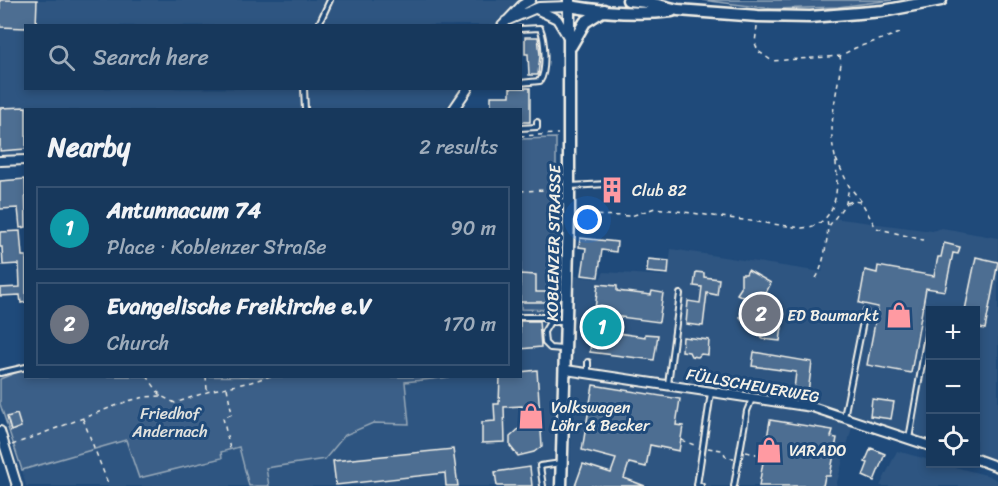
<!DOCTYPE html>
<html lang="en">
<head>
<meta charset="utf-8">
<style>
	:root { --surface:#17385c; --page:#203f62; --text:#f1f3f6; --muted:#9eacbb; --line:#365272; --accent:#ff9aa2 }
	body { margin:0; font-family:Sriracha,sans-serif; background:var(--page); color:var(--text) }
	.controls { position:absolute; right:18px; bottom:18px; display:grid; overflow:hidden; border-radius:0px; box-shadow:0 3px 9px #0003 }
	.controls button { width:54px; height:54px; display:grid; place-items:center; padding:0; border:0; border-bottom:2px solid var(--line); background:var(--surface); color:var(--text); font:30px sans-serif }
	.you { position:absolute; left:588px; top:220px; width:21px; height:21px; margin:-15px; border:4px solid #fff; border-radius:50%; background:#1a73e8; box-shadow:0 0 0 9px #1a73e833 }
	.badge { display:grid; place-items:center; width:39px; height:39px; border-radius:50%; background:var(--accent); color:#fff; font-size:20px; font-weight:700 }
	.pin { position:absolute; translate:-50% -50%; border:3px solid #fff; box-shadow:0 2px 6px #0006 }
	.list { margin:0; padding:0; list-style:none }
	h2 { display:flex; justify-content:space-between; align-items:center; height:78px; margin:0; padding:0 24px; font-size:26px }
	h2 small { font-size:20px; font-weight:400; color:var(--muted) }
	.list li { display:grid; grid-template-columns:39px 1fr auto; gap:18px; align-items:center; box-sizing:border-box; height:84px; margin:0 12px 12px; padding:0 12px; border:2px solid var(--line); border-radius:0px }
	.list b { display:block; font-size:22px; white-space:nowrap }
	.list p { margin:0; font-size:20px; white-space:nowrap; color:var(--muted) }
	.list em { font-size:20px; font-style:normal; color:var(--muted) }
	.icon { flex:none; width:33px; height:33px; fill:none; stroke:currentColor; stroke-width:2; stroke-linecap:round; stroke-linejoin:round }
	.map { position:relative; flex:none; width:998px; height:486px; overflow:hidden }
	.search { position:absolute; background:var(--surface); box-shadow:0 3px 9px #0003; left:24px; top:24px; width:498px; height:66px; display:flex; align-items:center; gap:15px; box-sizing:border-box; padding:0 21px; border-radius:0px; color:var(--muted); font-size:22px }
	.panel { position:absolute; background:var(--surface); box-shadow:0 3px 9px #0003; left:24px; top:108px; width:498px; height:270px; border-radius:0px }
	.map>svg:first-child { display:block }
	.built { fill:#2d5581 }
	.green { fill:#3a5f88; stroke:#97a8b8; stroke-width:1.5 }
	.building { fill:#4d6e92; stroke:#f4f1e8; stroke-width:1.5 }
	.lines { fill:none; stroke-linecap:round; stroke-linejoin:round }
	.lane-casing { stroke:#f4f1e8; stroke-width:8 }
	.street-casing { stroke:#f4f1e8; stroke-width:12 }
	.secondary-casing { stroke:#f4f1e8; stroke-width:15 }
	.path { stroke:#f4f1e8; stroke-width:1.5; stroke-dasharray:4.5 4.5; stroke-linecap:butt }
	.lane { stroke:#1f4a7a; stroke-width:4 }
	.street { stroke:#1f4a7a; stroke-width:8 }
	.secondary { stroke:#1f4a7a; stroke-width:10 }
	.labels { text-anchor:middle; stroke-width:6; stroke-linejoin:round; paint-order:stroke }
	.poi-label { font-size:16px; fill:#f4f1e8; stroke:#1f4a7a; text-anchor:start }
	.street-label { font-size:16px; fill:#f4f1e8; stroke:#1f4a7a }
	.park-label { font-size:16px; fill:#e1e2de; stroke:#1f4a7a }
</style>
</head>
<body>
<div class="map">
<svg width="998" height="486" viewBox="0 0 998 486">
	<rect width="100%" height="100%" fill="#1f4a7a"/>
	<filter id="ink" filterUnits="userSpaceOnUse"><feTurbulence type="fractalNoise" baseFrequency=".0167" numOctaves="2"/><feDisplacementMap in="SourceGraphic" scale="12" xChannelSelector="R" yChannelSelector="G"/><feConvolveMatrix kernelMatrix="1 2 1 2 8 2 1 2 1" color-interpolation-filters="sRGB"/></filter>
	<g filter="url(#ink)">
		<!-- built -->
		<path class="built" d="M 0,0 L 525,0 L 499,19 L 495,25 L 26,26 L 26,88 L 460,89 L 455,97 L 443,110 L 26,110 L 25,155 L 0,156 Z
			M 833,218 L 932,231 L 942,228 L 998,238 L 998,462 L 976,452 L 976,310 L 930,310 L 930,439 L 820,407 L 854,420 L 836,486 L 570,486 L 575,276 L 600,279 L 604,272 L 668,276 L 671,249 L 822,272 L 829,224 Z
			M 521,309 L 559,310 L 552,486 L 269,486 L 266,468 L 325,459 L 345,435 L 373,423 L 408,424 L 405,382 L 450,376 L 520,376 Z
			M 127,440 L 140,477 L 222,457 L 221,452 L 239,447 L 249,486 L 26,486 L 22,470 Z
			M 897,451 L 930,460 L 930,464 L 943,464 L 990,476 L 998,481 L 998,486 L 880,486 Z"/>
		<!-- green -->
		<path class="green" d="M 702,0 L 892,0 L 838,7 L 773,9 Z
			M 556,138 L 556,176 L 548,184 L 549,197 L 563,210 L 559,310 L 521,309 L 520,139 Z
			M 25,369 L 26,376 L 450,377 L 405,382 L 409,424 L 373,423 L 345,435 L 325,459 L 266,468 L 269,486 L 249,486 L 239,447 L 221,452 L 222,458 L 139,478 L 126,440 L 22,470 L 0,404 L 0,379 Z"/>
		<!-- building -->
		<path class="building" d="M 0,0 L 37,0 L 36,26 L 26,26 L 26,28 L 0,27 Z
			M 525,37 L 538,37 L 540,55 L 538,75 L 529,75 L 528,54 L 525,54 Z
			M 510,88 L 530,88 L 530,122 L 520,122 L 520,110 L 491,110 L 491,96 L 510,96 Z
			M 26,107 L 26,149 L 0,151 L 0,108 Z
			M 25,179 L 26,227 L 20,228 L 18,208 L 0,209 L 0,181 Z
			M 607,180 L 618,180 L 617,196 L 606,195 L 606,188 L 611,184 Z
			M 20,231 L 22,256 L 26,256 L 26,302 L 21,303 L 20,295 L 0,296 L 0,288 L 20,287 L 19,264 L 3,265 L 2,247 L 0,247 L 0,232 Z
			M 580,238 L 617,242 L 616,252 L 602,250 L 598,277 L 582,275 L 586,248 L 579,247 Z
			M 944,243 L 960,247 L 958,254 L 953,253 L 945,291 L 926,288 L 911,373 L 867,365 L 878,307 L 859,303 L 865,270 L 877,273 L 878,266 L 934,276 L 938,257 L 941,257 Z
			M 976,257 L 998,262 L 985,329 L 975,327 L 975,310 L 965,310 Z
			M 648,259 L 669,261 L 668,274 L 647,272 Z
			M 748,270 L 771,283 L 760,304 L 769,300 L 777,326 L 782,327 L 780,341 L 762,339 L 761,334 L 752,331 L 740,317 L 749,300 L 737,294 L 741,288 L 741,274 L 746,274 Z
			M 696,272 L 704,273 L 704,277 L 719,279 L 717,295 L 707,293 L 703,326 L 686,324 L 688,301 L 700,303 L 702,287 L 694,286 Z
			M 520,274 L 536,275 L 536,292 L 549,292 L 549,302 L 520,302 Z
			M 598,284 L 617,286 L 617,291 L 651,295 L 652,291 L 663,293 L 659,322 L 613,316 L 611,332 L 645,337 L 645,334 L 658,335 L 654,360 L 590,352 Z
			M 520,321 L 539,321 L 541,347 L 520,349 Z
			M 683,337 L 709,340 L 708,355 L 701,354 L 698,357 L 691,356 L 689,352 L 682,351 Z
			M 754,352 L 812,362 L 807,400 L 760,392 L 761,383 L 794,389 L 796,372 L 752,366 Z
			M 537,370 L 542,446 L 534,452 L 518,456 L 510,446 L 510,437 L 523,425 L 522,406 L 504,407 L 505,442 L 482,443 L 482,422 L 495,421 L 494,404 L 499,404 L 500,376 L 520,376 L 520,372 Z
			M 593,385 L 680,399 L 676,425 L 683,426 L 679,451 L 650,445 L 646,467 L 629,463 L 624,478 L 645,486 L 575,486 L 583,464 L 611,473 L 616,459 L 582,450 Z
			M 872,399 L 894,402 L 891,419 L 870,416 Z
			M 17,414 L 21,427 L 11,431 L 7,417 Z
			M 770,420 L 833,430 L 831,437 L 837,438 L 830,476 L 825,476 L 823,486 L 759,486 Z
			M 871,448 L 885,454 L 874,481 L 863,476 L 868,463 L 865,462 Z
			M 453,449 L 458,486 L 446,486 L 445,473 L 336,485 L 333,461 Z
			M 530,467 L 532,486 L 497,486 L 495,472 Z"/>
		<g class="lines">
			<!-- lane casing -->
			<g class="lane-casing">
				<path id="lane" d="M 318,26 L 330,0
					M 520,29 L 540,28 C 545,39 547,71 540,81 L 520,83
					M 304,88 L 305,110
					M 520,128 L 537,127 L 537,122
					M 570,186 L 607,184
					M 567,204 L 556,198 L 553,189 L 560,178 L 569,178
					M 520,317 L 543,317 L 550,322 L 565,322
					M 550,322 L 544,332 L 545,343 L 550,348 L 562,349
					M 0,373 L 26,367
					M 588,373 L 588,362
					M 668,384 L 680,294
					M 844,417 L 865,312
					M 909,439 L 930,318
					M 543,486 L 540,466 L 561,463
					M 701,486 L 697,485 L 711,393
					M 734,486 L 747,411 L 752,399"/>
			</g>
			<!-- street casing -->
			<g class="street-casing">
				<path id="street" d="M 536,9 L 557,19 L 568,37
					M 506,21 L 539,7 L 569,6
					M 502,26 L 522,5 L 531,0
					M 453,110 L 468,88
					M 0,161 L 26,160
					M 566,370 L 812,407 L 930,446
					M 0,431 L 17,486
					M 976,459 L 998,467"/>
			</g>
			<!-- secondary casing -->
			<g class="secondary-casing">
				<path id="secondary" d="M 628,0 L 646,2 L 678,10 L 758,16 L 810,17 L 883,11 L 941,0
					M 569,6 C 602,12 638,15 672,11
					M 571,46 L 585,22 L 604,10
					M 561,486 L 569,215 L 569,0"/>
			</g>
			<!-- path -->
			<path class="path" d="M 757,26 L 755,43 L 758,51 L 772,61 L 840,56 L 855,48 L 900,33
				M 520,136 L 558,134
				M 836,159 L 849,186 L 861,201 L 876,228 L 923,240
				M 520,191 L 547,190
				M 847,203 L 853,201 L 860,202
				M 579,215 L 631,216 L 655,208 L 802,228 C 836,226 839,192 836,164 C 835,153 831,143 832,132 C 832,109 838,86 841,63 L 840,56
				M 829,226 L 846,203 L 849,187
				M 816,278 C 823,269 830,231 827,219
				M 147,376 L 161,396 L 175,403 L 213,390 L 251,382 L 270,376
				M 206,376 L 207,390
				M 227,388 L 232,414 L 223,418 L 230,449
				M 83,419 L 109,486
				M 681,440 L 697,446
				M 12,445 L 128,401 L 145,397 L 161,396
				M 708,448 L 722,450 L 727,458 L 734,458
				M 746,452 L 765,456"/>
			<!-- lane -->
			<use href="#lane" class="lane"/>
			<!-- street -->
			<use href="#street" class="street"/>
			<!-- secondary -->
			<use href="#secondary" class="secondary"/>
		</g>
	</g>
	<!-- icons -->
	<defs>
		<g id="building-bare" transform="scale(2.07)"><path d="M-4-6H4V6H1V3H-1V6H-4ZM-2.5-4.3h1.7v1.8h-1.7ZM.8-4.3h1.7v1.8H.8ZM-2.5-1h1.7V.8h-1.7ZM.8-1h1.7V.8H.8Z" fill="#ff9aa2" stroke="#1f4a7a" stroke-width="2.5" paint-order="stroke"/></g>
		<g id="shop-bare" transform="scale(2.07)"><path d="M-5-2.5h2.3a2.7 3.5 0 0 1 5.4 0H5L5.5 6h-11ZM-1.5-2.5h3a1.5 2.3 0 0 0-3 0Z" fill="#ff9aa2" stroke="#1f4a7a" stroke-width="2.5" paint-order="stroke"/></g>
	</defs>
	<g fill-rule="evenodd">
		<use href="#building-bare" x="612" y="190"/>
		<use href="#shop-bare" x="899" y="315"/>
		<use href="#shop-bare" x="531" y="416"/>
		<use href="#shop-bare" x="769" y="450"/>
	</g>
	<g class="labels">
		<!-- poi labels -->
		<g class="poi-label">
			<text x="632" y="196">Club 82</text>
			<text x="879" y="321" text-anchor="end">ED Baumarkt</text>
			<text x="551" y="413">Volkswagen<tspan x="551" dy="18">Löhr &amp; Becker</tspan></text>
			<text x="789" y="456">VARADO</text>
		</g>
		<!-- street labels -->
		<g class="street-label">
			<text transform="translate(553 243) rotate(-89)" y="6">KOBLENZER STRASSE</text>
			<text transform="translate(753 385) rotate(10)" y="6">FÜLLSCHEUERWEG</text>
		</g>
		<!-- park labels -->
		<g class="park-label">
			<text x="170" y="419">Friedhof<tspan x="170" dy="18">Andernach</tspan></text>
		</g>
	</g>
</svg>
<div class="controls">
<button>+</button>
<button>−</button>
<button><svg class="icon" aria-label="locate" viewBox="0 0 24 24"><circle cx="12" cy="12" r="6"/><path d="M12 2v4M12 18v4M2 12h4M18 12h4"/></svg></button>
</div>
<div class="you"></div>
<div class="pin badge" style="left:602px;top:327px;background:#0f9aa8">1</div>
<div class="pin badge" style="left:761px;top:314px;background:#6b7280">2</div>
<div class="search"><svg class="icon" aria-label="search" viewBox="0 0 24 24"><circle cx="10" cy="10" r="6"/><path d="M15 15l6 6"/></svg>Search here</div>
<section class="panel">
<h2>Nearby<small>2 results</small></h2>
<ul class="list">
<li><span class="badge" style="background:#0f9aa8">1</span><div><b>Antunnacum 74</b><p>Place · Koblenzer Straße</p></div><em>90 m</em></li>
<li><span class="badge" style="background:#6b7280">2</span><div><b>Evangelische Freikirche e.V</b><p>Church</p></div><em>170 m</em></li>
</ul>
</section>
</div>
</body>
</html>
